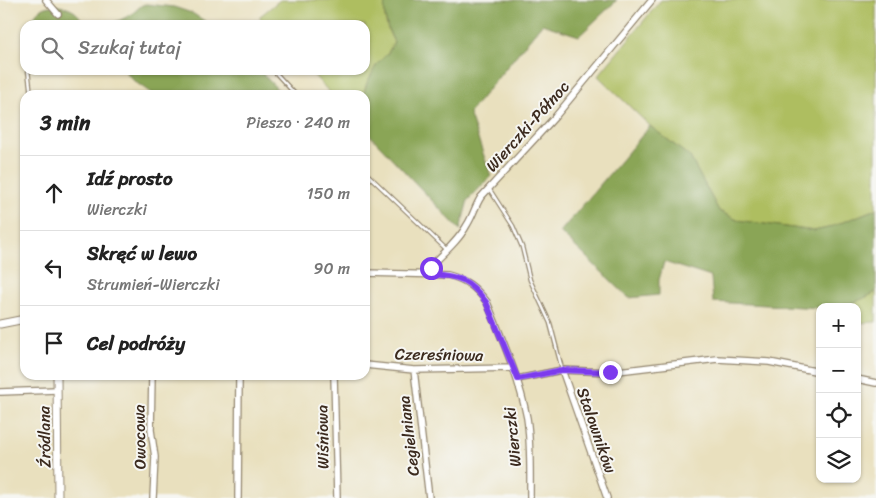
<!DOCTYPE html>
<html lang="pl">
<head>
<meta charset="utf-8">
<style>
	:root { --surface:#fff; --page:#f2f2f2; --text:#222; --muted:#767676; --line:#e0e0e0 }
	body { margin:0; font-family:Sriracha,sans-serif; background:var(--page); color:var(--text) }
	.controls { position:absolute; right:15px; bottom:15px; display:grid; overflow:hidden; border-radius:10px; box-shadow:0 1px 4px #0004 }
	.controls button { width:45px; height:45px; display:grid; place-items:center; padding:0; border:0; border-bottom:1px solid var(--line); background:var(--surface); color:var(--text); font:25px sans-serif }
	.stop { position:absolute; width:15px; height:15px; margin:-11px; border:4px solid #7c3aed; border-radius:50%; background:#fff }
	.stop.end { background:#7c3aed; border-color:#fff; box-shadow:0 1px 5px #0008 }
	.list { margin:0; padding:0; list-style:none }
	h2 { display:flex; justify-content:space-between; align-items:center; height:65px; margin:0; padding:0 20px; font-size:21px }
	h2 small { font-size:16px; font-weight:400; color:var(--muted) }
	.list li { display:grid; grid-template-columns:32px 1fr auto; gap:15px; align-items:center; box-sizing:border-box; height:75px; padding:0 20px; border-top:1px solid var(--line) }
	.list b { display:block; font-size:19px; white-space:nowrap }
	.list p { margin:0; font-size:16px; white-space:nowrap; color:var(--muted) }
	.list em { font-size:16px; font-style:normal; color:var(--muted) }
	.icon { flex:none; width:28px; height:28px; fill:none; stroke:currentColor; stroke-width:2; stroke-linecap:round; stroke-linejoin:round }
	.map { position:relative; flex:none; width:876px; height:498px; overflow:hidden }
	.search { position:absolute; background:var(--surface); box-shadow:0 1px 4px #0004; left:20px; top:20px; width:350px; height:55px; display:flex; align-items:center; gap:12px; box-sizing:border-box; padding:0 18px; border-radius:15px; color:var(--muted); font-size:19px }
	.panel { position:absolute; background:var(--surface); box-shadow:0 1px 4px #0004; left:20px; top:90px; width:350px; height:290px; border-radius:15px }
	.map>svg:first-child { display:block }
	.green { fill:#aebe61; stroke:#747440 }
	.forest { fill:#8aa557; stroke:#62683a }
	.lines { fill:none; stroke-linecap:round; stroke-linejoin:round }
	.service-casing { stroke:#92856e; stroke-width:5 }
	.minor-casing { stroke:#92856e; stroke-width:8 }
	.tertiary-casing { stroke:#92856e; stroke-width:9 }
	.service { stroke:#fff; stroke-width:2.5 }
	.minor { stroke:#fff; stroke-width:5.5 }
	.tertiary { stroke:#fff; stroke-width:7 }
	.route { stroke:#7c3aed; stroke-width:6 }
	.labels { text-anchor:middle; stroke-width:4; stroke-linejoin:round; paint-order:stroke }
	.street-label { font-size:16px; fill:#3b2a1e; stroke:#f6f6f2 }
</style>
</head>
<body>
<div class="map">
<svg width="876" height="498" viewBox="0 0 876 498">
	<rect width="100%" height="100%" fill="#f6f6f2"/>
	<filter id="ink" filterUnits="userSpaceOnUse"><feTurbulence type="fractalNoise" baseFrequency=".02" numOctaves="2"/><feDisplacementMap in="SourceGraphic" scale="10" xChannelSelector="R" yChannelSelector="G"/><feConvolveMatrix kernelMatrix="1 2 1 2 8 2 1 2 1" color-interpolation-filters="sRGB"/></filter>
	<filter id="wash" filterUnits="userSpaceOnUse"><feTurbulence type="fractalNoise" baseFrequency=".0096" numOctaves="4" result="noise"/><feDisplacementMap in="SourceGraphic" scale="20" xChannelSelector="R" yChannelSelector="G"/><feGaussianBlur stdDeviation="1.12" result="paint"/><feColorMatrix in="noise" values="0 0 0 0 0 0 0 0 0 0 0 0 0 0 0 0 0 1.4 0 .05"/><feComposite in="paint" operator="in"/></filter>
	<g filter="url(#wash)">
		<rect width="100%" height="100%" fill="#e9e0be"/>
		<!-- green -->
		<path class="green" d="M 280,0 L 385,0 C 383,16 386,28 394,42 L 388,53 L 377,64 L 367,83 L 363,95 L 332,95 L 309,70 L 365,70 L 365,25 L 267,25 L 259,17 Z
			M 661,0 L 876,0 L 876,209 L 828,228 L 814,231 L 737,220 L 719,211 L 690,157 L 650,126 L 598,76 Z
			M 876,292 L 876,322 L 857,323 L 857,307 L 834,307 L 853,303 Z"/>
		<!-- forest -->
		<path class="forest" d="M 385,0 L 617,0 L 579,36 L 542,24 L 469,113 L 491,176 L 468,200 L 460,230 L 365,130 L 365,95 L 363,95 L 367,83 L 377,64 L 388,53 L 394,42 C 387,28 383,16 385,0 Z
			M 146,4 L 174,7 L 192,13 L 211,25 L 31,25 C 33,19 35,13 41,9 C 50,3 67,6 75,12 C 79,15 81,20 86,21 C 94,24 105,25 113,23 C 119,21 129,16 134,12 C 139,8 140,5 146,4 Z
			M 124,70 L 259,70 L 283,95 L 154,95 L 134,81 Z
			M 650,126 L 690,157 L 719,211 L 737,220 L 814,231 L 828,228 L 876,209 L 876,292 C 856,303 843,307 820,307 L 820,308 L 713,302 L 711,277 L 664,262 L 659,280 L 659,295 L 629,298 L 560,232 Z"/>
	</g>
	<g filter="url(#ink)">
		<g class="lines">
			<!-- service casing -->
			<g class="service-casing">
				<path id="service" d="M 28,70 L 31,95
					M 273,70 L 296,95
					M 365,172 L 446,249
					M 490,190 L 513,226 L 522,247 L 530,280 L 550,323 L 562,369"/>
			</g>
			<!-- minor casing -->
			<g class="minor-casing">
				<path id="minor" d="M 46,0 L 58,14
					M 365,273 L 448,275 C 467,280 475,287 487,302 C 502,339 519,377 527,418 C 531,444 530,471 530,498
					M 431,275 L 431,268 L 433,264 C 445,252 459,240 467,225 C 473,216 475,206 481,197 L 555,117 L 652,0
					M 365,365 L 414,370 L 513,368
					M 414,370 L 429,498
					M 562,370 L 607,498
					M 152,375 L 151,430 L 155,457 L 153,498
					M 334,375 L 337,498
					M 517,379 L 562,370 L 610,372 L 717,359 L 769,362 L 820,372
					M 857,379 L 876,383
					M 0,392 L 57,390
					M 238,498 L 239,375"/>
			</g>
			<!-- tertiary casing -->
			<g class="tertiary-casing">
				<path id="tertiary" d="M 0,324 L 25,319
					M 57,375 L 58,498"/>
			</g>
			<!-- service -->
			<use href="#service" class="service"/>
			<!-- minor -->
			<use href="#minor" class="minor"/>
			<!-- tertiary -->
			<use href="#tertiary" class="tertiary"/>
		</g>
	</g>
	<g class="lines" filter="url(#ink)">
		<!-- route -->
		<path class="route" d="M 431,268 L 431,274 C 459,276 469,279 486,302 L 518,379 L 562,370 L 610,372"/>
	</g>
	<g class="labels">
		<!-- street labels -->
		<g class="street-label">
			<text transform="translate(527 126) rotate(-48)" y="6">Wierczki-Północ</text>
			<text transform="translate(439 354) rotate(1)" y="6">Czereśniowa</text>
			<text transform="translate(597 430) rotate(71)" y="6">Stalowników</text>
			<text transform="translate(408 436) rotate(-97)" y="6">Cegielniana</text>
			<text transform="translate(44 437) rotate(-91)" y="6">Źródlana</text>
			<text transform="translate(139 437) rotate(-91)" y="6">Owocowa</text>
			<text transform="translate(322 437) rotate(-91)" y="6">Wiśniowa</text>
			<text transform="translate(512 437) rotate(-96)" y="6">Wierczki</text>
		</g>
	</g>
</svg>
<div class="controls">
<button>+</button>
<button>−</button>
<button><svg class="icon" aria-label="locate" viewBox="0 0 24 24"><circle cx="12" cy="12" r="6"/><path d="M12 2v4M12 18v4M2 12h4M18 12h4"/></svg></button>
<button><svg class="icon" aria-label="layers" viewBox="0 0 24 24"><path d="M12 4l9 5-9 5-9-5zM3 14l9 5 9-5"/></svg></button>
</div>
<div class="stop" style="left:431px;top:268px"></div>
<div class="stop end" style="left:610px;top:372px"></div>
<div class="search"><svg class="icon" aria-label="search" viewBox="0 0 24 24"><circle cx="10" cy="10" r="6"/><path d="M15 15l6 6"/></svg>Szukaj tutaj</div>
<section class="panel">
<h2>3 min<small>Pieszo · 240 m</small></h2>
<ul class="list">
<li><svg class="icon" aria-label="ahead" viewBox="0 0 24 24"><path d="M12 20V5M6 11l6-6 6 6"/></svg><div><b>Idź prosto</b><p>Wierczki</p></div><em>150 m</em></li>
<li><svg class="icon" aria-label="left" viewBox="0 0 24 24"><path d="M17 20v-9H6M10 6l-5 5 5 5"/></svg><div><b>Skręć w lewo</b><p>Strumień-Wierczki</p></div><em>90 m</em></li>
<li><svg class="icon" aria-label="arrive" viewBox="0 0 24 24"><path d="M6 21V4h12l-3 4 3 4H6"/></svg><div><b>Cel podróży</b></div></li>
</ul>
</section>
</div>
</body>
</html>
